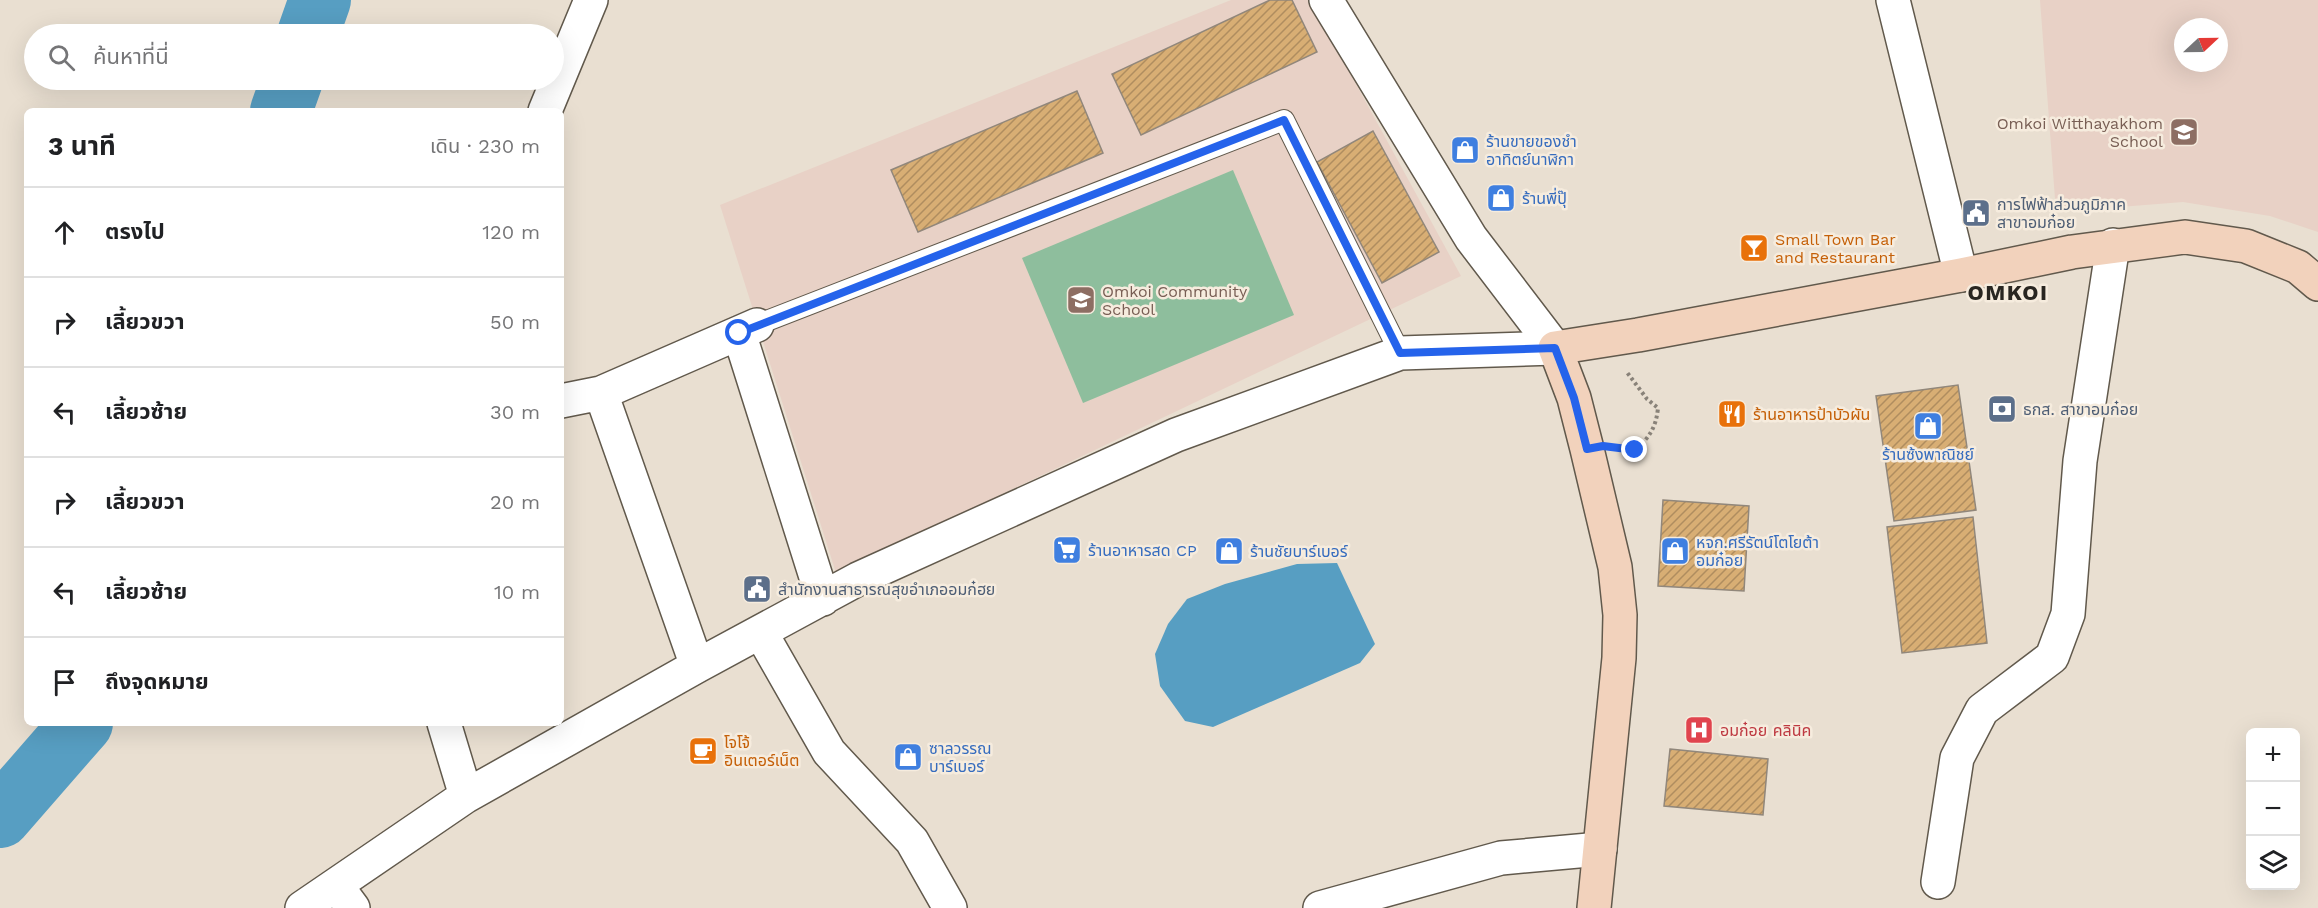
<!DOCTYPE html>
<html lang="th">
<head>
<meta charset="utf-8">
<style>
	:root { --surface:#fff; --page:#f6f6f6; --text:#202124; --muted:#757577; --line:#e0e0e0 }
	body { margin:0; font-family:"Work Sans","Noto Sans Thai",sans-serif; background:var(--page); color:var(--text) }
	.controls { position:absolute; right:18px; bottom:18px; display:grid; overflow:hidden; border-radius:9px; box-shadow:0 6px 24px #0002 }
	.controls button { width:54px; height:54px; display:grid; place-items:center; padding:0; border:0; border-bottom:2px solid var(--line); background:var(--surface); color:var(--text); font:30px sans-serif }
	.compass { position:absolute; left:2174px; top:18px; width:54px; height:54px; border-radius:50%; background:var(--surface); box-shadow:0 6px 24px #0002; rotate:68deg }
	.stop { position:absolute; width:18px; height:18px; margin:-14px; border:4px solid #2563eb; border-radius:50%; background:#fff }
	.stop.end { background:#2563eb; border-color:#fff; box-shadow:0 2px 6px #0008 }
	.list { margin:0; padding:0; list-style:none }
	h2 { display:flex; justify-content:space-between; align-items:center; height:78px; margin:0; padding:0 24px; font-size:26px }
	h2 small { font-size:20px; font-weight:400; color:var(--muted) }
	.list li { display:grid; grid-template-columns:39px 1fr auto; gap:18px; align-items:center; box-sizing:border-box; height:90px; padding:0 24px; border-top:2px solid var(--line) }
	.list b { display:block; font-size:22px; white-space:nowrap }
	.list em { font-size:20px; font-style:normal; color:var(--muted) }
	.icon { flex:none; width:33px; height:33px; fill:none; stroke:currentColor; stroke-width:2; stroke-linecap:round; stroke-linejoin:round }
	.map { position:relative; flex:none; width:2318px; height:908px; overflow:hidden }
	.search { position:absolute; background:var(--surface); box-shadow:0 6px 24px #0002; left:24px; top:24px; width:540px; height:66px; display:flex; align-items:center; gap:15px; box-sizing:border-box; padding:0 21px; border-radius:33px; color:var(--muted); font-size:22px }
	.panel { position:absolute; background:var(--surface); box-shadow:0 6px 24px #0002; left:24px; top:108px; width:540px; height:618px; border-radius:9px }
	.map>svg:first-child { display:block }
	.education { fill:#e8d1c6; fill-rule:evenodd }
	.pitch { fill:#8ebe9d }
	.water { fill:#579ec2 }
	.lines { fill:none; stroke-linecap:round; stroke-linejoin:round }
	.river { stroke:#579ec2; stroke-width:62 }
	.building { fill:url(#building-hatch); stroke:#91877b; stroke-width:1.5 }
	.service-casing { stroke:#61594c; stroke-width:22 }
	.minor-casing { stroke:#61594c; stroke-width:36 }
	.tertiary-casing { stroke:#61594c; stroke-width:36 }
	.secondary-casing { stroke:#61594c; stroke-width:36 }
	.path { stroke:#898279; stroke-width:4; stroke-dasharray:3 3; stroke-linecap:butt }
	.service { stroke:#fff; stroke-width:20 }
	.minor { stroke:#fff; stroke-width:33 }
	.tertiary { stroke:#fff; stroke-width:33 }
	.secondary { stroke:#f2d2bc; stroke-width:33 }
	.route { stroke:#2563eb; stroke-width:8 }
	.labels { text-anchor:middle; stroke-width:5; stroke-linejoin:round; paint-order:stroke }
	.education-label { font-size:16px; fill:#785e54; stroke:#f6ecde; text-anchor:end }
	.shop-label { font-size:16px; fill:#366cbe; stroke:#f6ecde; text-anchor:start }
	.service-label { font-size:16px; fill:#4e5e75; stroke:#f6ecde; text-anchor:start }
	.food-label { font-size:16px; fill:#c56008; stroke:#f6ecde; text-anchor:start }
	.health-label { font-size:16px; fill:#be3a42; stroke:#f6ecde; text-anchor:start }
	.district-label { font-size:22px; font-weight:bold; letter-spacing:1.5px; fill:#292621; stroke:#f6ecde }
</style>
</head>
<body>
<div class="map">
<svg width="2318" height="908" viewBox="0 0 2318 908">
	<defs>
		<pattern id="building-hatch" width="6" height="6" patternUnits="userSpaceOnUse" patternTransform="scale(1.5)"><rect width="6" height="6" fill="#d8ae74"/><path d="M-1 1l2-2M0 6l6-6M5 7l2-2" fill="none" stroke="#af8d5f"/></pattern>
	</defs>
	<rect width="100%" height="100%" fill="#e9dfd1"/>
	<!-- education -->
	<path class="education" d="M 1231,0 L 1310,0 L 1461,276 L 836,573 L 720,205 Z
		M 2040,0 L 2318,0 L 2318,232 L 2270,216 L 2183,202 L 2056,212 ZM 2183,27 L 2219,27 L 2219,63 L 2183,63 Z"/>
	<!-- pitch -->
	<path class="pitch" d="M 1233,170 L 1294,315 L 1083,403 L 1022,258 Z"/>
	<!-- water -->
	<path class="water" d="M 1337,563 L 1375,644 L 1360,663 L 1213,727 L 1185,721 L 1160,686 L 1155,654 L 1168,624 L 1187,599 L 1225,584 L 1297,564 Z"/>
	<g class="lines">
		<!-- river -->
		<path class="river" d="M 308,34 L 320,0
			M 281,111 L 292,80
			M 0,817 L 82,723"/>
	</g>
	<!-- building -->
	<path class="building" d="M 1270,0 L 1292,0 L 1317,52 L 1141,135 L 1112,74 Z
		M 1077,91 L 1103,153 L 918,232 L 891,170 Z
		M 1373,131 L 1439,252 L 1382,283 L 1317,162 Z
		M 1958,385 L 1976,510 L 1894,521 L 1876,396 Z
		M 1663,500 L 1749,506 L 1744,591 L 1658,586 Z
		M 1973,517 L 1987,643 L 1902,653 L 1887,527 Z
		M 1670,749 L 1768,759 L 1763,815 L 1664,806 Z"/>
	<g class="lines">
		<!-- service casing -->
		<g class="service-casing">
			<path id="service" d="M 759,324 L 1284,120 L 1400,353"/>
		</g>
		<!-- minor casing -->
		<g class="minor-casing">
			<path id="minor" d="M 1893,0 L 1961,275
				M 545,111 L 591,0
				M 739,333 L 823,599
				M 601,393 L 697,666
				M 561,401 L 601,393 L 757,325
				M 761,633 L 829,752 L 912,841 L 950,908
				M 444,723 L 466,796
				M 1938,882 L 1957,758 L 1982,710 L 2052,657 L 2068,614 L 2080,461 L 2113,245
				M 336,885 L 353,908
				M 302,908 L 466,796 L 697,666 L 858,579 L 1176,435 L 1400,353 L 1555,348
				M 1320,908 L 1501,858 L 1600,849"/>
		</g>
		<!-- tertiary casing -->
		<g class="tertiary-casing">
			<path id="tertiary" d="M 1326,0 L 1471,238 L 1555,348"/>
		</g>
		<!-- secondary casing -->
		<g class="secondary-casing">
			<path id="secondary" d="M 1594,908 L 1619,658 L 1620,615 L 1615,567 L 1587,449 L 1574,398 L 1555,348 L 1638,335 L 1961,275 L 2072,252 L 2185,237 L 2246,246 L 2298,267 L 2318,284"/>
		</g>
		<!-- path -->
		<path class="path" d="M 1620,448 L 1635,450 C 1650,437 1656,427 1658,408 L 1647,399 L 1626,371"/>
		<!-- service -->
		<use href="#service" class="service"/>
		<!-- minor -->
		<use href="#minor" class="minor"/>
		<!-- tertiary -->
		<use href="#tertiary" class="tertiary"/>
		<!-- secondary -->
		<use href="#secondary" class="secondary"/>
	</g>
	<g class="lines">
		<!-- route -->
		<path class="route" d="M 739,333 L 1284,120 L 1400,353 L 1555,348 L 1574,398 L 1587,449 L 1603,446 L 1635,450"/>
	</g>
	<!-- icons -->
	<defs>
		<g id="school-square" transform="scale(1.5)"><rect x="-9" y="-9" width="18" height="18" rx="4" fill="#8d6e63" stroke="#f6ecde"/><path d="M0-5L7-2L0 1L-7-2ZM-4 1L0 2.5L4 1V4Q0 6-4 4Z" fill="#fff"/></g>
		<g id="shop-square" transform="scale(1.5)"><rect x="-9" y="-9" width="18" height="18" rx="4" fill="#3f7fe0" stroke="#f6ecde"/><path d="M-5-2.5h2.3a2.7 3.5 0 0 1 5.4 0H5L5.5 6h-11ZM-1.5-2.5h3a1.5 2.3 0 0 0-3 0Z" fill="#fff"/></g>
		<g id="civic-square" transform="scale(1.5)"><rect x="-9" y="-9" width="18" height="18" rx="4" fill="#5c6f8a" stroke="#f6ecde"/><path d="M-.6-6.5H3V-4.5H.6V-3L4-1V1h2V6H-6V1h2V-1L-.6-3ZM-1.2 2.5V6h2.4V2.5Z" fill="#fff"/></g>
		<g id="bar-square" transform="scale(1.5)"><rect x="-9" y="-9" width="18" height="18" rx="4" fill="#e8710a" stroke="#f6ecde"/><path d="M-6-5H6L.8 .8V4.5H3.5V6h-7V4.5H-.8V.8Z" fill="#fff"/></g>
		<g id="bank-square" transform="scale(1.5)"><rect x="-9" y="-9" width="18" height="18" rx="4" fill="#5c6f8a" stroke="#f6ecde"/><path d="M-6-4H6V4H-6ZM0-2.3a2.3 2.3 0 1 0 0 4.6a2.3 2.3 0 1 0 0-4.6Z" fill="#fff"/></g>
		<g id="restaurant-square" transform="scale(1.5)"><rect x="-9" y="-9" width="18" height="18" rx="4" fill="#e8710a" stroke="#f6ecde"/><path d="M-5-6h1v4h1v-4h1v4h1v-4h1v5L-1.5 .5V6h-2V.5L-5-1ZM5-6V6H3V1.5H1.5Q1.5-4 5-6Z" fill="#fff"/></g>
		<g id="supermarket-square" transform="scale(1.5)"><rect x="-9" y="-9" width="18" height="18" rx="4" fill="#3f7fe0" stroke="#f6ecde"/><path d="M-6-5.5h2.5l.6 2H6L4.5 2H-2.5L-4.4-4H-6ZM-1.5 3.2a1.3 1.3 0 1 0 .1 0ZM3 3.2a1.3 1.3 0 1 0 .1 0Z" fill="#fff"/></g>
		<g id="hospital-square" transform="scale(1.5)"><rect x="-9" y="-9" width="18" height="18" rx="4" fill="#e0444e" stroke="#f6ecde"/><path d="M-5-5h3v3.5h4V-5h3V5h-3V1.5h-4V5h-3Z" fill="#fff"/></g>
		<g id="cafe-square" transform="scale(1.5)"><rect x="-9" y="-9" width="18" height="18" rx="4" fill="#e8710a" stroke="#f6ecde"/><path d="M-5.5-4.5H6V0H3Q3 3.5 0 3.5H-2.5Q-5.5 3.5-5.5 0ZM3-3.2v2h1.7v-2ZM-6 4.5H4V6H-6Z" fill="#fff"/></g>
	</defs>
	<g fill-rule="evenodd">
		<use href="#school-square" x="2184" y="132"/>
		<use href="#shop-square" x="1465" y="150"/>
		<use href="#shop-square" x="1501" y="198"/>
		<use href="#civic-square" x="1976" y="213"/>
		<use href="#bar-square" x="1754" y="248"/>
		<use href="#school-square" x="1081" y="300"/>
		<use href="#bank-square" x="2002" y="409"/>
		<use href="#restaurant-square" x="1732" y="414"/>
		<use href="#shop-square" x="1928" y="426"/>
		<use href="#supermarket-square" x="1067" y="550"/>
		<use href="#shop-square" x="1229" y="551"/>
		<use href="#shop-square" x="1675" y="551"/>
		<use href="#civic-square" x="757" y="589"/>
		<use href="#hospital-square" x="1699" y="730"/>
		<use href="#cafe-square" x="703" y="751"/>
		<use href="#shop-square" x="908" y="757"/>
	</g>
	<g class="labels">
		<!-- education labels -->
		<g class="education-label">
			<text x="2163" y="129">Omkoi Witthayakhom<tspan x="2163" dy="18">School</tspan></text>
			<text x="1102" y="297" text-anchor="start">Omkoi Community<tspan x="1102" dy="18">School</tspan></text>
		</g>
		<!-- shop labels -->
		<g class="shop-label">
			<text x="1486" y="147">ร้านขายของชำ<tspan x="1486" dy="18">อาทิตย์นาฬิกา</tspan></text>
			<text x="1522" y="204">ร้านพี่ปุ๊</text>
			<text x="1928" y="460" text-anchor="middle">ร้านซ้งพาณิชย์</text>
			<text x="1696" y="548">หจก.ศรีรัตน์โตโยต้า<tspan x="1696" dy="18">อมก๋อย</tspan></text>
			<text x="1088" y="556">ร้านอาหารสด CP</text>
			<text x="1250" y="557">ร้านชัยบาร์เบอร์</text>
			<text x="929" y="754">ซาลวรรณ<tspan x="929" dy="18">บาร์เบอร์</tspan></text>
		</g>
		<!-- service labels -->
		<g class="service-label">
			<text x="1997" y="210">การไฟฟ้าส่วนภูมิภาค<tspan x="1997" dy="18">สาขาอมก๋อย</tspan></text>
			<text x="2023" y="415">ธกส. สาขาอมก๋อย</text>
			<text x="778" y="595">สำนักงานสาธารณสุขอำเภออมก๋ฮย</text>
		</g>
		<!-- food labels -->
		<g class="food-label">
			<text x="1775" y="245">Small Town Bar<tspan x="1775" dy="18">and Restaurant</tspan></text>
			<text x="1753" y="420">ร้านอาหารป้าบัวผัน</text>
			<text x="724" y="748">โจโจ้<tspan x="724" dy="18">อินเตอร์เน็ต</tspan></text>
		</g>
		<!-- health labels -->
		<g class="health-label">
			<text x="1720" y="736">อมก๋อย คลินิค</text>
		</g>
		<!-- district labels -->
		<g class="district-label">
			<text x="2008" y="300">OMKOI</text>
		</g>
	</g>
</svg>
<div class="controls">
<button>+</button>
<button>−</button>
<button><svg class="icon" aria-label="layers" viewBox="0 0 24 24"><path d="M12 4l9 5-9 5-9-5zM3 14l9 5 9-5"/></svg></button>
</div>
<svg class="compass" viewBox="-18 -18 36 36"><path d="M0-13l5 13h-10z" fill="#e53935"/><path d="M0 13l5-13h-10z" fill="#757577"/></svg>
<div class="stop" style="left:739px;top:333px"></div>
<div class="stop end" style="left:1635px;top:450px"></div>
<div class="search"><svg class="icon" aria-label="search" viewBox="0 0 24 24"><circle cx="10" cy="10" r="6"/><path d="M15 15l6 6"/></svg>ค้นหาที่นี่</div>
<section class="panel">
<h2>3 นาที<small>เดิน · 230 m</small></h2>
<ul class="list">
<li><svg class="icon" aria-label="ahead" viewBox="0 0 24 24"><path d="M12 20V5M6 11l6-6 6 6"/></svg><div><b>ตรงไป</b></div><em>120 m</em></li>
<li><svg class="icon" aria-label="right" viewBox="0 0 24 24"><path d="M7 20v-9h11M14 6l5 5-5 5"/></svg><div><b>เลี้ยวขวา</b></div><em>50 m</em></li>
<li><svg class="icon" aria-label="left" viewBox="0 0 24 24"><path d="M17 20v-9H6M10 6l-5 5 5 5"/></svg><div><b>เลี้ยวซ้าย</b></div><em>30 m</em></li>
<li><svg class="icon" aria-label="right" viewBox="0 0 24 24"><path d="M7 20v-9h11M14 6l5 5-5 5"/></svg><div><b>เลี้ยวขวา</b></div><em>20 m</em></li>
<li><svg class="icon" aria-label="left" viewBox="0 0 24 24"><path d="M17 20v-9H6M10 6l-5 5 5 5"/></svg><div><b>เลี้ยวซ้าย</b></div><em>10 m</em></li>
<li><svg class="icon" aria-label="arrive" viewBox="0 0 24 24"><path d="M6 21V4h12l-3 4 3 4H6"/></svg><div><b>ถึงจุดหมาย</b></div></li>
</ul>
</section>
</div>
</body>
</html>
